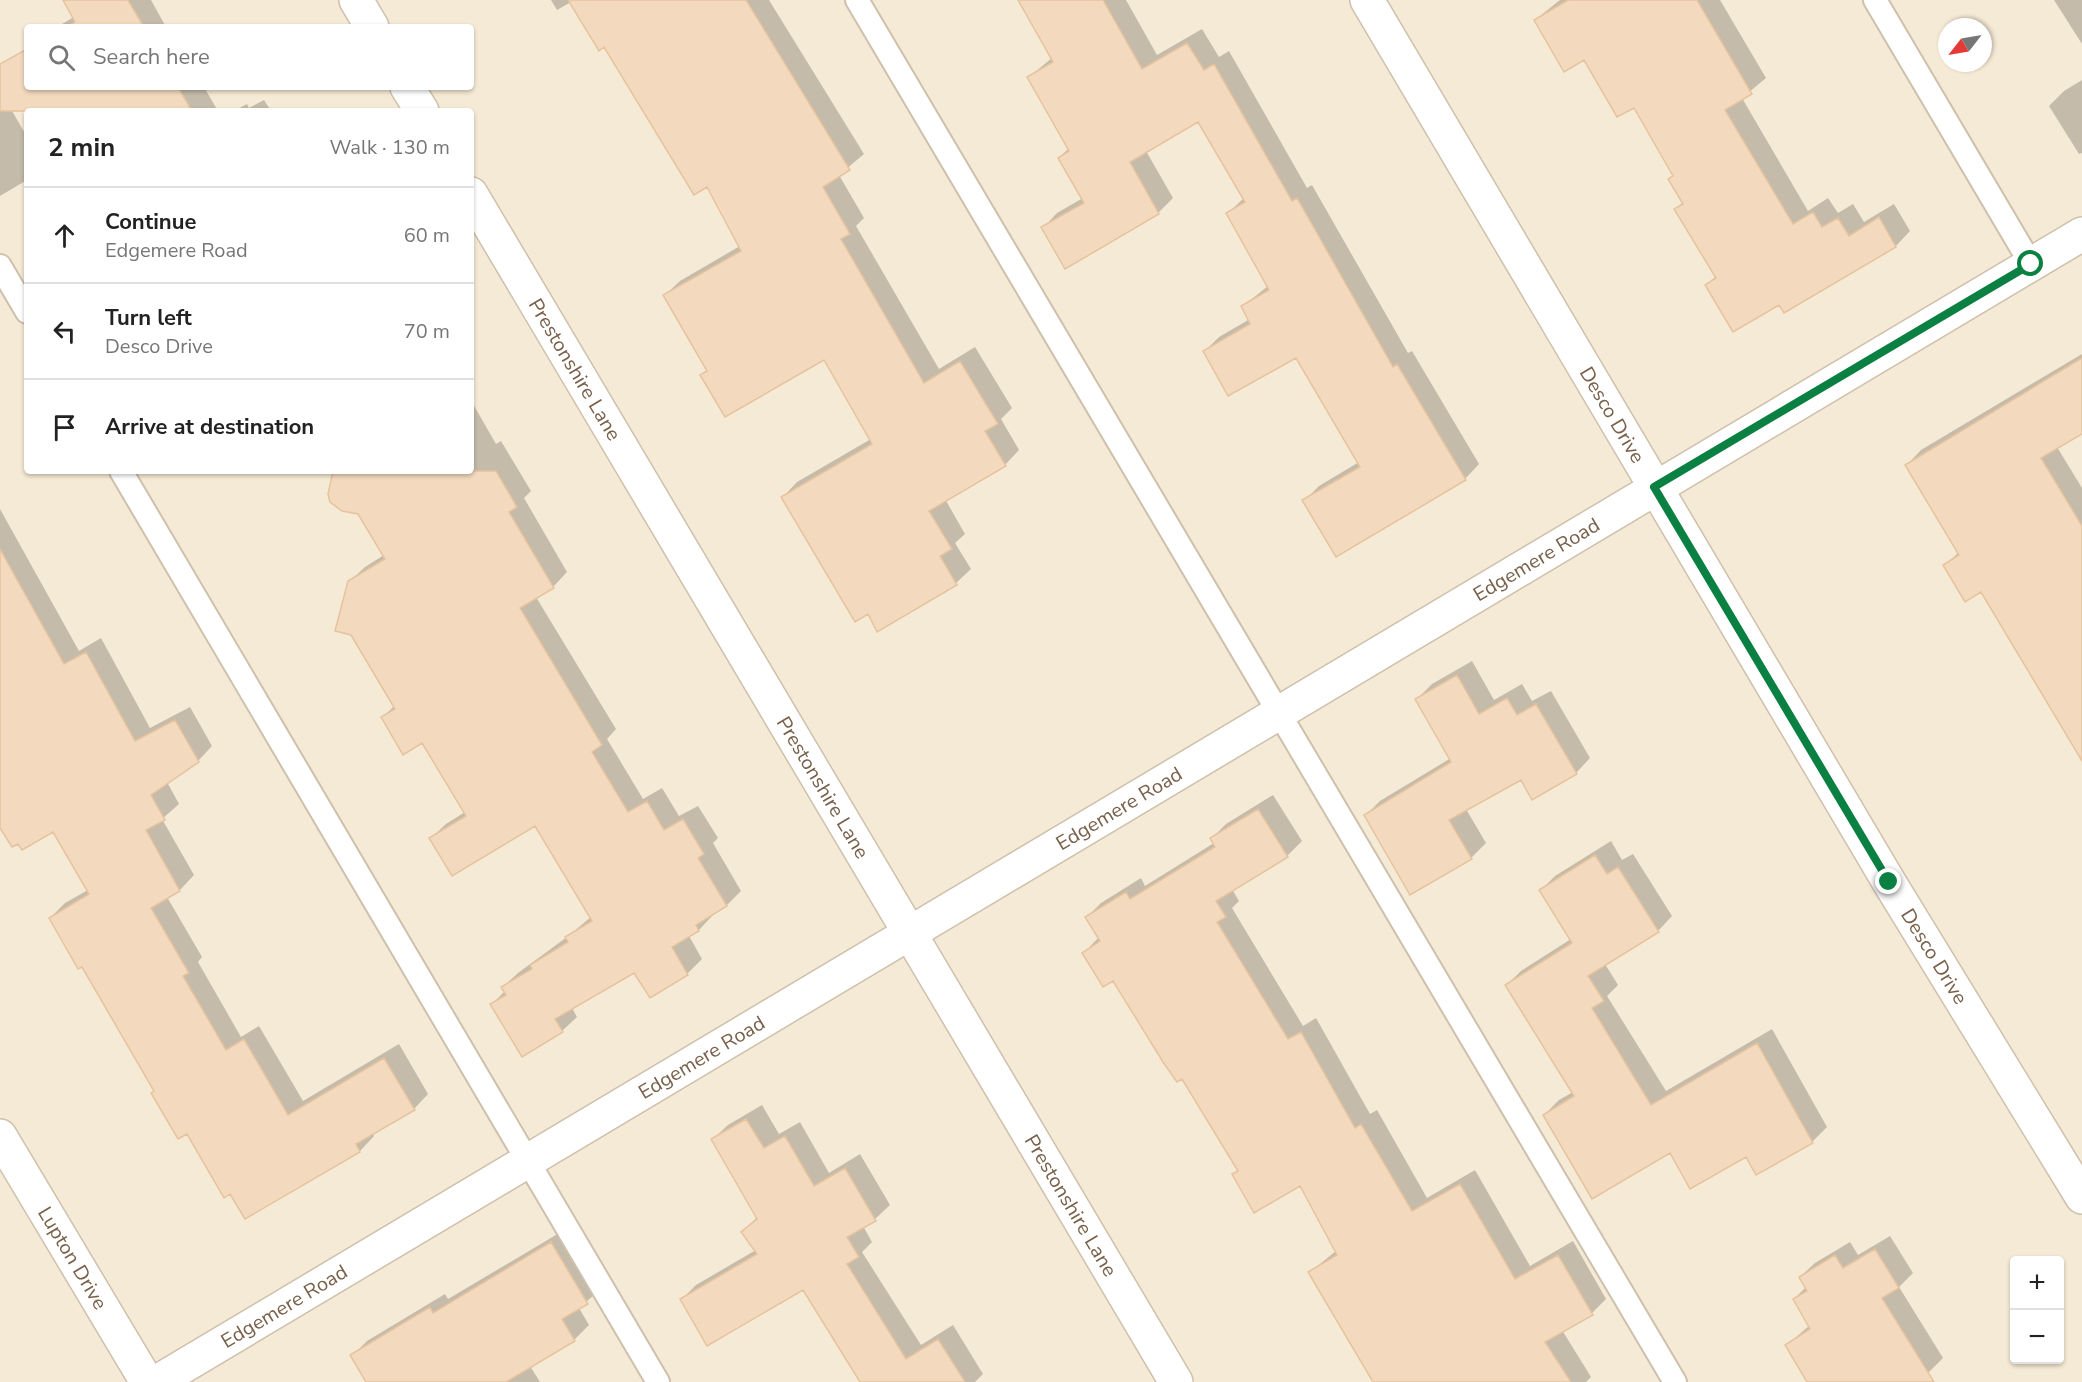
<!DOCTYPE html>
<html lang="en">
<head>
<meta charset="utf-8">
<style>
	:root { --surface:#fff; --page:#f2f2f2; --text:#222; --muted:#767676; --line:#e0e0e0 }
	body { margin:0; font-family:"Nunito Sans",sans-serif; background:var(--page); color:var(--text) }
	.controls { position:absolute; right:18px; bottom:18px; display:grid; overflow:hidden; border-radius:6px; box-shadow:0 2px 4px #0004 }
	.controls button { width:54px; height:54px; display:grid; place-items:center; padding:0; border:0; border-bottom:2px solid var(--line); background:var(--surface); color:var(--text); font:30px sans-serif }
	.compass { position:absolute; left:1938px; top:18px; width:54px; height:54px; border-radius:50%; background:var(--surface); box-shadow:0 2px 4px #0004; rotate:239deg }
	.stop { position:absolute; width:18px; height:18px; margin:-14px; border:4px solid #0b8043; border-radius:50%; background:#fff }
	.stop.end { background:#0b8043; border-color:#fff; box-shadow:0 2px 6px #0008 }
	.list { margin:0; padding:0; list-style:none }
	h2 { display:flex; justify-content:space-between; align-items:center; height:78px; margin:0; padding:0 24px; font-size:26px }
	h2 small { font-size:20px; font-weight:400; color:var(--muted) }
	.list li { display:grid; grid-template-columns:39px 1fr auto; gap:18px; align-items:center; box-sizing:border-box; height:96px; padding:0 24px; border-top:2px solid var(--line) }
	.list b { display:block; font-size:22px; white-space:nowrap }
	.list p { margin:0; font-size:20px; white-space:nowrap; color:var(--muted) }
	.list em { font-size:20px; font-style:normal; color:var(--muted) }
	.icon { flex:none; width:33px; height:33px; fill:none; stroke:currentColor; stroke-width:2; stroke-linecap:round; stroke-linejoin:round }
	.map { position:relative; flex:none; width:2082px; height:1382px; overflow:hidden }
	.search { position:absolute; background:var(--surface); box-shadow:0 2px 4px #0004; left:24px; top:24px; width:450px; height:66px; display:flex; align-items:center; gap:15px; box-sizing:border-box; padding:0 21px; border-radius:6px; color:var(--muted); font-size:22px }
	.panel { position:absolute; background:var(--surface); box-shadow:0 2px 4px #0004; left:24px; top:108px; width:450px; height:366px; border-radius:6px }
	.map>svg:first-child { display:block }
	.residential { fill:#f5ead5; fill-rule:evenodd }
	.shadow { fill:#0003 }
	.building { fill:#f3dabe; stroke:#e6c39d; stroke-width:1.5 }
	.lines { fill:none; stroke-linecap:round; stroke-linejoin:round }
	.service-casing { stroke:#cfc0ac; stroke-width:26 }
	.minor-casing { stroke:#cfc0ac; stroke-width:36 }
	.tertiary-casing { stroke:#cfc0ac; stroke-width:36 }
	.service { stroke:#fff; stroke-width:22 }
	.minor { stroke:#fff; stroke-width:33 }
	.tertiary { stroke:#fff; stroke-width:33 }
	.route { stroke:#0b8043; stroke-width:8 }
	.labels { text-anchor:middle; stroke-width:4.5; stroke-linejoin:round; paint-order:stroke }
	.street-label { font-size:20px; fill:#78604a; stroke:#fffaee }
</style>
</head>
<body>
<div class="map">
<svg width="2082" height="1382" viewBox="0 0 2082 1382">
	<rect width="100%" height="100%" fill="#fdf7e7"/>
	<!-- residential -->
	<path class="residential" d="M 0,0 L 2082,0 L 2082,1382 L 0,1382 ZM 27,27 L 471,27 L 471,87 L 27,87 ZM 1947,27 L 1983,27 L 1983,63 L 1947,63 ZM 27,111 L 471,111 L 471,471 L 27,471 ZM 2014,1260 L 2060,1260 L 2060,1360 L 2014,1360 Z"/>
	<!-- shadow -->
	<path class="shadow" d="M 65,0 L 151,0 L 166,27 L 57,27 L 74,17 Z
		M 551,0 L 769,0 L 864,154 L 839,175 L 864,218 L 856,226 L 939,369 L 975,347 L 1012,408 L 1001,419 L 1019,450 L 1005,465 L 945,499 L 965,534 L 955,543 L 971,569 L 956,583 L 869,612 L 783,497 L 797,482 L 871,439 L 825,358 L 702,375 L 708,369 L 665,295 L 680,281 L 740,246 L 707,185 L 604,45 L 571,2 L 557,10 Z
		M 1019,0 L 1126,0 L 1157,55 L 1202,29 L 1219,57 L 1229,51 L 1307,188 L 1312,185 L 1408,353 L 1412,351 L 1479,464 L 1465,479 L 1304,501 L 1319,486 L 1359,462 L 1297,356 L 1205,351 L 1219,337 L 1250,319 L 1242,307 L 1268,286 L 1228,213 L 1244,198 L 1199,120 L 1146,151 L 1173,198 L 1158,213 L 1043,228 L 1057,213 L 1083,198 L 1059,158 L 1069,148 L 1029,77 L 1052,58 Z
		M 1560,0 L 1720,0 L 1766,78 L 1742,98 L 1808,211 L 1828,198 L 1838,213 L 1853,204 L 1864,222 L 1894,204 L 1910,231 L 1896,246 L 1785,311 L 1780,303 L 1707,285 L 1716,276 L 1676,209 L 1683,202 L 1670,179 L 1674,175 L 1634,106 L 1584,58 L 1535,20 Z
		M 2054,0 L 2082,0 L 2082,44 Z
		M 2082,80 L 2082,153 L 2079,154 L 2049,106 L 2064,91 Z
		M 42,87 L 204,87 L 218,111 L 74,111 Z
		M 3,95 L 27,137 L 27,180 L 0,196 L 0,96 Z
		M 264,100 L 271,111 L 234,111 L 247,104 L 249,108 Z
		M 2082,354 L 2082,432 L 2057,447 L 2082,488 L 2082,726 L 1981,590 L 1945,565 L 1959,552 L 1907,465 L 1921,450 Z
		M 473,404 L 496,444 L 501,441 L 531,491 L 524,498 L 567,572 L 553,587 L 536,597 L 616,729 L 607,739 L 643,799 L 662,788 L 679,816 L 698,806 L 718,838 L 713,843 L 741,891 L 727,905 L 712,914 L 713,915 L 699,930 L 689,936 L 702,959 L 687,974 L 635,971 L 572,1008 L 577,1017 L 562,1031 L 492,1004 L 505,991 L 503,987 L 518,973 L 567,937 L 591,917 L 535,824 L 431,838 L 446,824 L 465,812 L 423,741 L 383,717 L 395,705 L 349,582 L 365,567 L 384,555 L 333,471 L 471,471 L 471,405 Z
		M 0,509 L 79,651 L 101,638 L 150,728 L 190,707 L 212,746 L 198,761 L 167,782 L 179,804 L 162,819 L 194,875 L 180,890 L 167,897 L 202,957 L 198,962 L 241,1037 L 259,1026 L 303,1101 L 399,1044 L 428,1094 L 414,1109 L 373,1133 L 374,1136 L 360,1151 L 245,1217 L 230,1192 L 156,1091 L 82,965 L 50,918 L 65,903 L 88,890 L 54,830 L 0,826 Z
		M 1472,661 L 1494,700 L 1522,684 L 1532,701 L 1551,691 L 1590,758 L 1576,773 L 1521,778 L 1466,809 L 1486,843 L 1471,858 L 1366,815 L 1380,801 L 1451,758 L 1417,699 L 1432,684 Z
		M 1273,795 L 1302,841 L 1287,856 L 1232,889 L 1239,901 L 1232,908 L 1303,1026 L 1316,1018 L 1370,1114 L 1377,1110 L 1427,1198 L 1475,1170 L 1530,1266 L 1573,1241 L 1606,1299 L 1592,1313 L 1562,1330 L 1591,1377 L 1586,1382 L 1374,1382 L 1310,1272 L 1336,1251 L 1301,1184 L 1234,1175 L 1239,1170 L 1183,1077 L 1113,979 L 1084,953 L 1098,938 L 1087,917 L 1101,903 L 1141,878 L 1145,886 L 1214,843 L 1212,838 L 1226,824 Z
		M 1611,841 L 1622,860 L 1633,854 L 1672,916 L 1658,931 L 1605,964 L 1618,985 L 1607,996 L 1666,1091 L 1772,1029 L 1827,1127 L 1812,1142 L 1756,1173 L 1746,1155 L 1671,1151 L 1544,1115 L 1559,1100 L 1573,1092 L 1507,985 L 1521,971 L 1571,939 L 1541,890 L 1555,876 Z
		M 762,1105 L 779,1134 L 800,1122 L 829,1173 L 860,1154 L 890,1205 L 875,1219 L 863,1226 L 872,1242 L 862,1252 L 921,1345 L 953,1325 L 983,1374 L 975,1382 L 859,1382 L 861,1380 L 803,1288 L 682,1299 L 696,1285 L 756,1250 L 743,1232 L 758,1216 L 713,1139 L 728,1125 Z
		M 566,1229 L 601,1289 L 579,1308 L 589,1325 L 574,1340 L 530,1366 L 540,1382 L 368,1382 L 352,1356 L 367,1341 L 445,1294 L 448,1299 Z
		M 1890,1236 L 1913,1273 L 1899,1287 L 1943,1358 L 1928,1373 L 1913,1382 L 1809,1382 L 1787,1345 L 1810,1325 L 1794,1299 L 1806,1287 L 1800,1277 L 1815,1263 L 1850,1242 L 1858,1255 Z"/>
	<!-- building -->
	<path class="building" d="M 63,0 L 128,0 L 144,27 L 66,27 L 75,22 Z
		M 568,0 L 746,0 L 850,170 L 823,187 L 850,234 L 841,239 L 924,383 L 960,361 L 998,424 L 985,431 L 1006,466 L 929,511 L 952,549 L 940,556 L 957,585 L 877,632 L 868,614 L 855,622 L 781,497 L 872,444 L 824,360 L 725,417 L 700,375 L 707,371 L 663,295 L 741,251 L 707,187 L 694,195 L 604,47 L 599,51 Z
		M 1018,0 L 1103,0 L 1142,69 L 1187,43 L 1204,70 L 1214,64 L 1292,201 L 1297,198 L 1393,367 L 1397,364 L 1466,480 L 1336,557 L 1302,500 L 1360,467 L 1296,358 L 1228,396 L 1203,351 L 1250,324 L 1241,306 L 1269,290 L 1226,213 L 1245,202 L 1198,122 L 1130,162 L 1159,214 L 1065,269 L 1041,227 L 1084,203 L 1058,158 L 1069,151 L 1027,77 L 1053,62 Z
		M 1568,0 L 1697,0 L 1752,94 L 1725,110 L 1793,224 L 1813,212 L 1822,227 L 1838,218 L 1849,236 L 1879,217 L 1896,247 L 1784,313 L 1779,305 L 1733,332 L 1705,285 L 1716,278 L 1674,209 L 1683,204 L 1668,179 L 1673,176 L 1634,108 L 1617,117 L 1584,60 L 1564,72 L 1534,20 Z
		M 27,49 L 27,87 L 178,87 L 192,111 L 0,111 L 0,64 Z
		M 2082,358 L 2082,434 L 2041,458 L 2082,526 L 2082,761 L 1981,592 L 1965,602 L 1943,565 L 1959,555 L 1905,465 Z
		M 333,471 L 496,471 L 517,507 L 509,512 L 554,588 L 520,608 L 602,745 L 592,752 L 628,812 L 647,801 L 664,830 L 683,819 L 704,854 L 698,858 L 727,906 L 696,925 L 699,931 L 672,947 L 688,975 L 650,998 L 634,973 L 555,1019 L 563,1032 L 522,1057 L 490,1004 L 506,995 L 501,987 L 532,969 L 530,965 L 568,942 L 565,937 L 592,921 L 535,826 L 452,876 L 429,838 L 466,816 L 422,743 L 403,755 L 381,717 L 395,709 L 351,635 L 335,631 L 348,581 L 385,559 L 358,514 L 342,511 L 330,502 L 328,494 Z
		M 0,549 L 64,664 L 86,652 L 135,741 L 175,720 L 199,762 L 151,795 L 165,820 L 146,830 L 180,891 L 151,908 L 189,973 L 183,976 L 226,1050 L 244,1039 L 288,1115 L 384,1058 L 415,1110 L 356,1144 L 360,1152 L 245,1219 L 230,1194 L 224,1198 L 187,1134 L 178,1139 L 151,1093 L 154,1091 L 82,967 L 78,969 L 49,918 L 89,894 L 53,832 L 22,850 L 18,844 L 12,847 L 0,828 Z
		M 1457,675 L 1479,714 L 1507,698 L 1517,715 L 1536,704 L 1577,774 L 1532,800 L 1521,780 L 1449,820 L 1472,859 L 1410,895 L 1364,815 L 1451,762 L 1415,699 Z
		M 1258,809 L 1288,857 L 1216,901 L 1226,917 L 1217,922 L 1288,1039 L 1301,1032 L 1355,1128 L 1361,1124 L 1412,1211 L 1460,1184 L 1515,1279 L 1558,1255 L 1593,1315 L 1545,1342 L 1571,1382 L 1373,1382 L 1308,1272 L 1337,1255 L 1300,1186 L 1254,1213 L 1232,1174 L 1238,1171 L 1182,1079 L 1177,1082 L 1163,1062 L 1113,981 L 1103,987 L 1082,953 L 1100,941 L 1085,917 L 1126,892 L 1130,899 L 1215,847 L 1210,838 Z
		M 1595,855 L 1607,874 L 1618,867 L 1659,932 L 1588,976 L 1604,1001 L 1592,1008 L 1651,1105 L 1757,1043 L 1813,1143 L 1756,1175 L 1746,1157 L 1690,1189 L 1670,1153 L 1592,1199 L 1543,1115 L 1574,1096 L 1505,985 L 1572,943 L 1539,890 Z
		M 746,1119 L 764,1148 L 785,1136 L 814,1186 L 845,1168 L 876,1221 L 847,1237 L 859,1257 L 847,1264 L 906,1359 L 938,1339 L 965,1382 L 860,1382 L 803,1290 L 707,1346 L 680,1299 L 757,1254 L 741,1232 L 757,1219 L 711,1139 Z
		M 551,1242 L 588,1304 L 562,1319 L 575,1341 L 506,1382 L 366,1382 L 350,1355 L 430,1307 L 433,1313 Z
		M 1875,1249 L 1899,1288 L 1882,1298 L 1934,1382 L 1807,1382 L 1785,1345 L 1810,1329 L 1793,1299 L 1807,1291 L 1799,1277 L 1835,1255 L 1843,1268 Z"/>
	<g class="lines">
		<!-- service casing -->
		<g class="service-casing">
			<path id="service" d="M 857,0 L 1675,1382
				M 1875,0 L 2031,264
				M 0,266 L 27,312
				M 121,471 L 658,1382"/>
		</g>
		<!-- minor casing -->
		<g class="minor-casing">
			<g id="minor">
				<path d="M 356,0 L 372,27"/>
				<path id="s1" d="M 1367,0 L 1889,882 L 2082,1197"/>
				<path d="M 407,87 L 422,111"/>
				<path id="s2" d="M 471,194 L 1176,1382"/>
				<path id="s3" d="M 0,1136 L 147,1382"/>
			</g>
		</g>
		<!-- tertiary casing -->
		<g class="tertiary-casing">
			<g id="tertiary">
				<path id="s4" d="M 157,1382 L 2082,234"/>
			</g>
		</g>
		<!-- service -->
		<use href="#service" class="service"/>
		<!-- minor -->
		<use href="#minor" class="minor"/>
		<!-- tertiary -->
		<use href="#tertiary" class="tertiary"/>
	</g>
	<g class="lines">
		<!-- route -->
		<path class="route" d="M 1889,882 L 1654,487 L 2031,264"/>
	</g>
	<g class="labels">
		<!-- street labels -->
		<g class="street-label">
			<text dy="7" stroke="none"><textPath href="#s2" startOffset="204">Prestonshire Lane</textPath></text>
			<text dy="7" stroke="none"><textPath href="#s1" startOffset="482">Desco Drive</textPath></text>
			<text dy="7" stroke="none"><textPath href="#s4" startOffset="1606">Edgemere Road</textPath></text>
			<text dy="7" stroke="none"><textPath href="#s2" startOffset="690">Prestonshire Lane</textPath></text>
			<text dy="7" stroke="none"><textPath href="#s4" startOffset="1120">Edgemere Road</textPath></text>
			<text dy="7" stroke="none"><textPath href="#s1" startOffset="1112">Desco Drive</textPath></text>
			<text dy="7" stroke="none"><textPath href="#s4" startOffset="634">Edgemere Road</textPath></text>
			<text dy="7" stroke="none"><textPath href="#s2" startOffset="1176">Prestonshire Lane</textPath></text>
			<text dy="7" stroke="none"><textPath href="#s3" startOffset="142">Lupton Drive</textPath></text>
			<text dy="7" stroke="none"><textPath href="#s4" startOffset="148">Edgemere Road</textPath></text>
		</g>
	</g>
</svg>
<div class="controls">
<button>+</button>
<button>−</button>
</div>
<svg class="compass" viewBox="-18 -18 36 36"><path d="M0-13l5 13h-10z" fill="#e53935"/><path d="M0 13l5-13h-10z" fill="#767676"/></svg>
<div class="stop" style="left:2031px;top:264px"></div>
<div class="stop end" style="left:1889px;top:882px"></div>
<div class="search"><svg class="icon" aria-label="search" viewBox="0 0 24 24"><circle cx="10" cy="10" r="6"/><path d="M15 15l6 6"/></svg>Search here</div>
<section class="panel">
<h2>2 min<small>Walk · 130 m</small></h2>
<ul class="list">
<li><svg class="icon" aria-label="ahead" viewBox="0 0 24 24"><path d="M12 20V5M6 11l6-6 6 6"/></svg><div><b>Continue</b><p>Edgemere Road</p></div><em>60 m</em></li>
<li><svg class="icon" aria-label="left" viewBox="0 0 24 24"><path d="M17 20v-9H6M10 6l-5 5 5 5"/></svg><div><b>Turn left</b><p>Desco Drive</p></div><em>70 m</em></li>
<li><svg class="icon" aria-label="arrive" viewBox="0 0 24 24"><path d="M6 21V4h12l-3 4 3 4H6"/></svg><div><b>Arrive at destination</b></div></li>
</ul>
</section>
</div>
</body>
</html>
